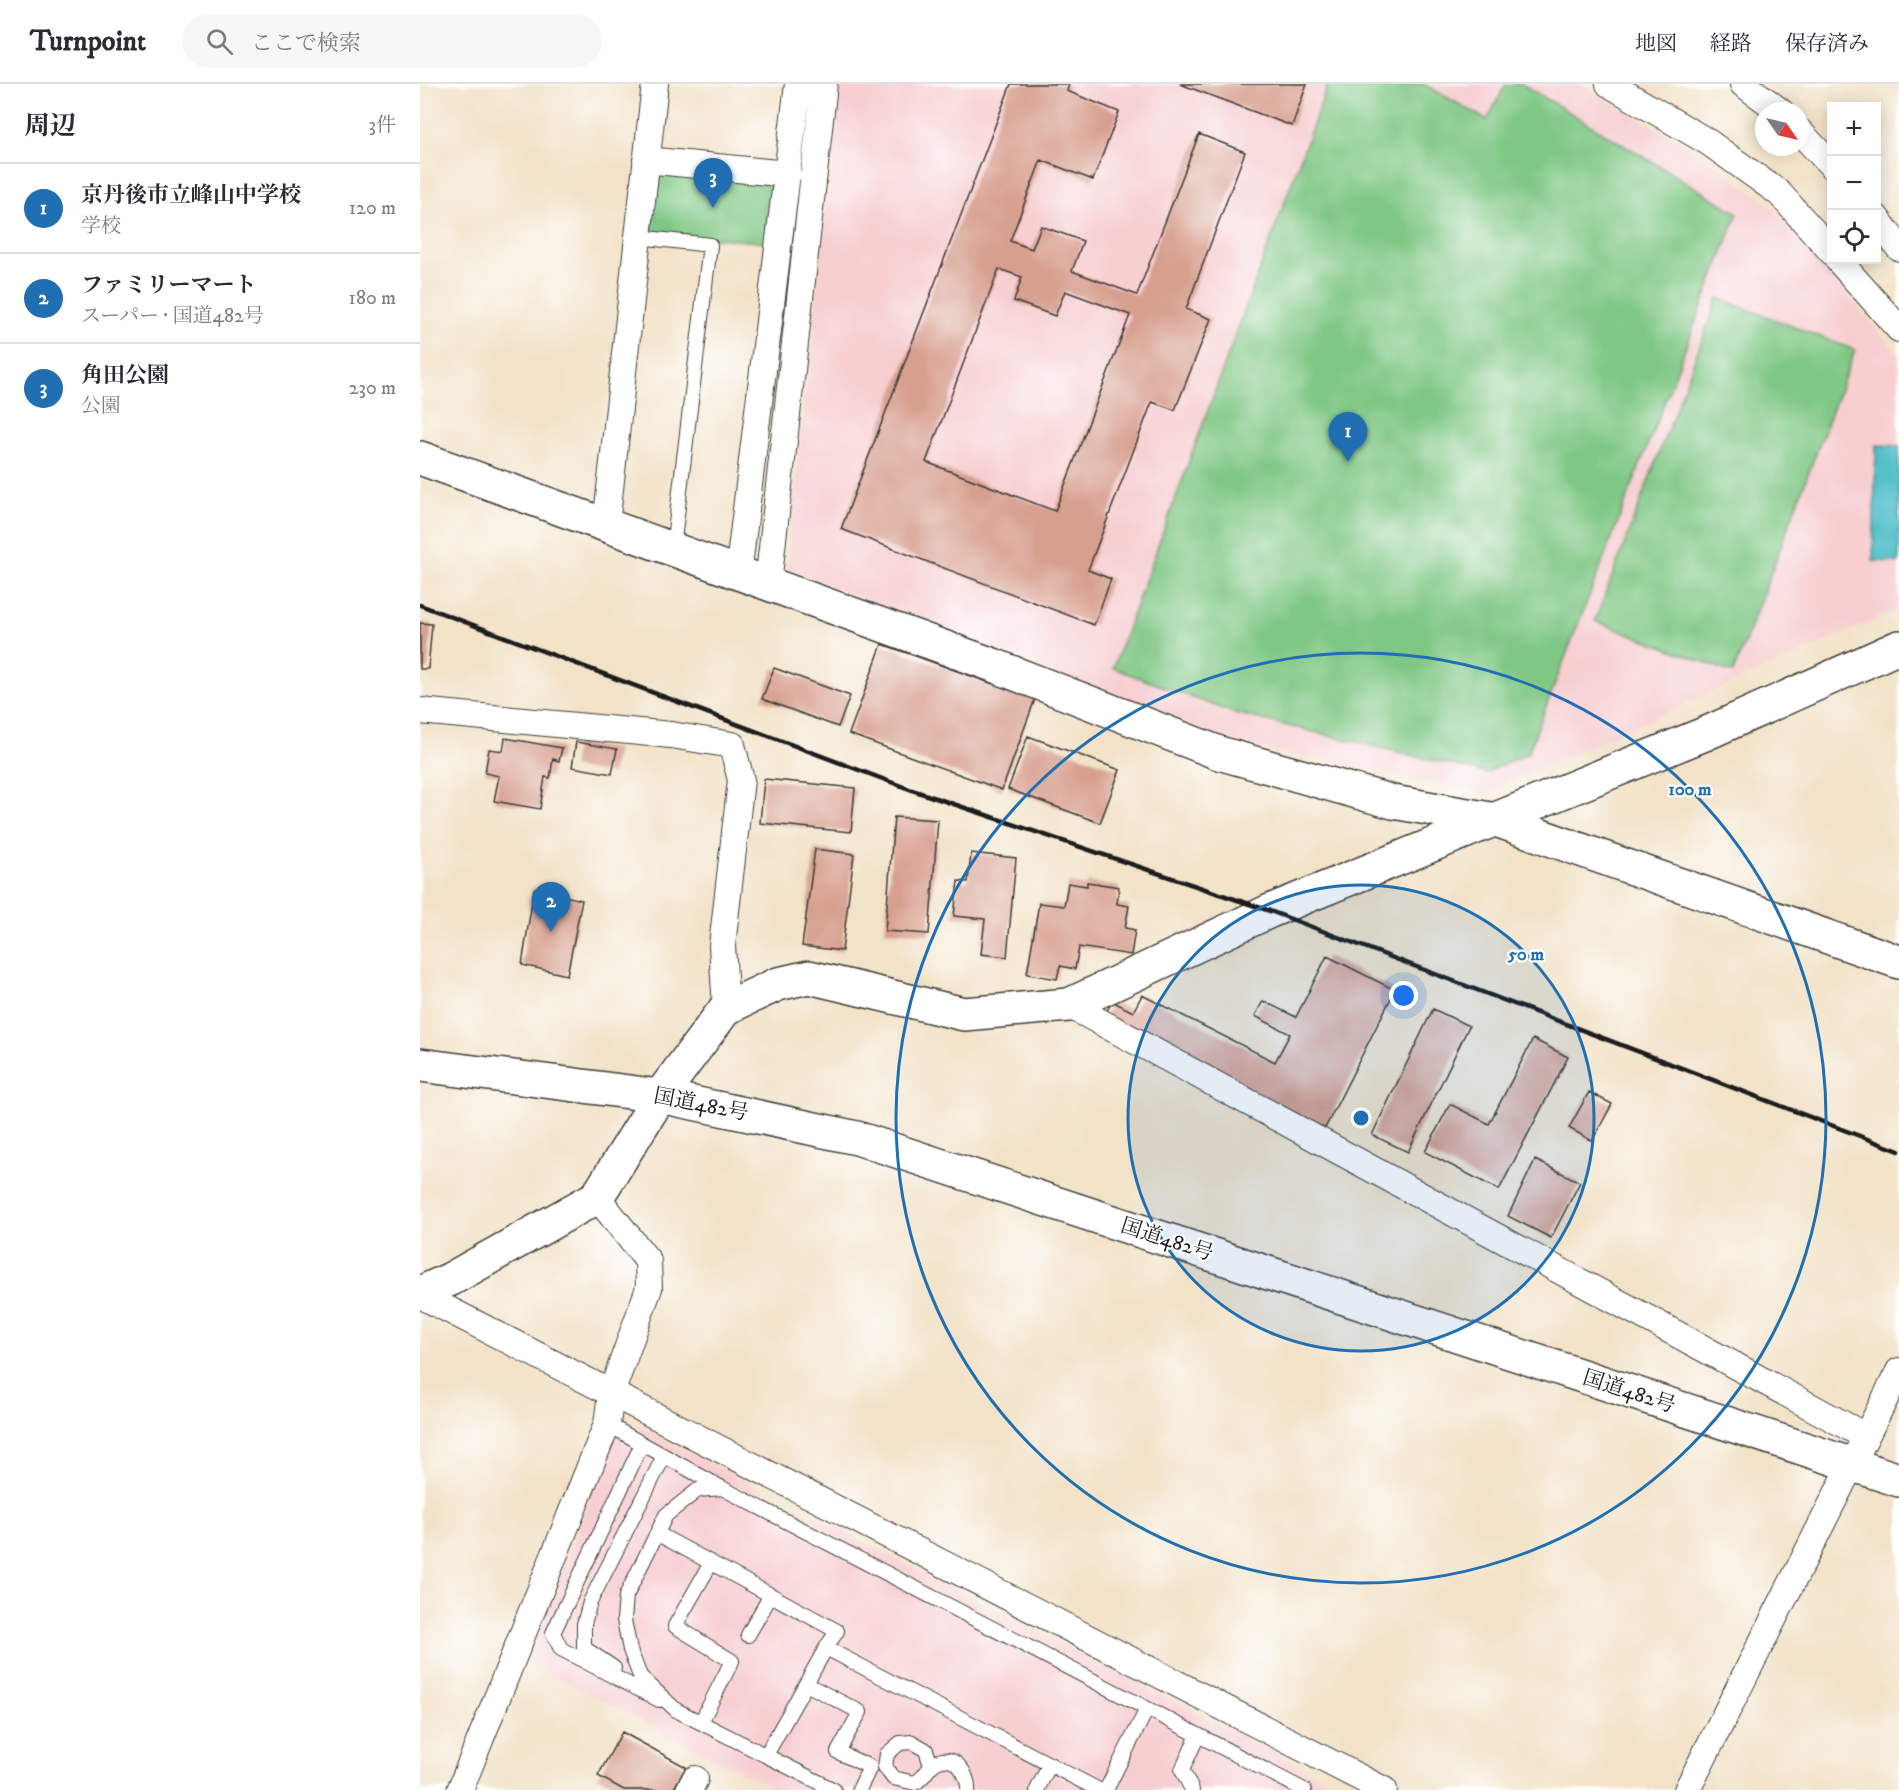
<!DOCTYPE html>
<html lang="ja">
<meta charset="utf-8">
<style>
:root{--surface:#fff;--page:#f7f7f7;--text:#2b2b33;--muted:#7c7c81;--line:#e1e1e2;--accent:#1f6fb2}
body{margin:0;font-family:"IM FELL DW Pica","Noto Serif JP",serif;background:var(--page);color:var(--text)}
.controls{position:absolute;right:18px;top:18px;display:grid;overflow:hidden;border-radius:0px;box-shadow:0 3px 15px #0003}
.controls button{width:54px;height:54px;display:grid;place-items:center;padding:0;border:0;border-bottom:2px solid var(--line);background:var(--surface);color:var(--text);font:30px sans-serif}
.compass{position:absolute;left:1335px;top:18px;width:54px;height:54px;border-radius:50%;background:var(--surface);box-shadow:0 3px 15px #0003;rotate:124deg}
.you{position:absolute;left:984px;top:912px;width:21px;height:21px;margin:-15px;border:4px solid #fff;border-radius:50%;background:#1a73e8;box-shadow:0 0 0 9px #1a73e833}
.badge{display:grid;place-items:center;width:39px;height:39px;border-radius:50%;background:var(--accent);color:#fff;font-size:20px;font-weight:700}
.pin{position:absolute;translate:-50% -50px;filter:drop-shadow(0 2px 3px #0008)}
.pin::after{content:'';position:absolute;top:32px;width:21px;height:18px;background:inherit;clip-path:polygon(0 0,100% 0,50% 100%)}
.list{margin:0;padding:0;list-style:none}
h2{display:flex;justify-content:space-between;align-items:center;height:78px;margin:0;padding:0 24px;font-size:26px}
h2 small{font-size:20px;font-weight:400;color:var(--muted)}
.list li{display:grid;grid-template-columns:39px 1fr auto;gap:18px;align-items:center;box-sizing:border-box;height:90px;padding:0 24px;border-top:2px solid var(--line)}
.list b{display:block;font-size:22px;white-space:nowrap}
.list p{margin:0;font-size:20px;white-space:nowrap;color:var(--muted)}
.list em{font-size:20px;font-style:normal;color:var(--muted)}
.icon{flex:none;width:33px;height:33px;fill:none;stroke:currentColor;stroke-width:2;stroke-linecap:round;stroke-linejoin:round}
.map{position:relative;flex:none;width:1479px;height:1706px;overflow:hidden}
header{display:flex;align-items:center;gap:36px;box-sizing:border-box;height:84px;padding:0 30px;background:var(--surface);border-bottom:2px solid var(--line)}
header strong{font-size:28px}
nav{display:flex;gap:33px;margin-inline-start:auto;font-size:21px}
.search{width:420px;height:54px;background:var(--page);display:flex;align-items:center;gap:15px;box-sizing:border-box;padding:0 21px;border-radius:33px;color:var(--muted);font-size:22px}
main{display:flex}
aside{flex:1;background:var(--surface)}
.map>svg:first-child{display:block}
.built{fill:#f7cfd1}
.green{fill:#7fc784;stroke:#4e7250;stroke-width:1.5}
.water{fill:#53c0ca;stroke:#386e73;stroke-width:1.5}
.building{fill:#d79f8e;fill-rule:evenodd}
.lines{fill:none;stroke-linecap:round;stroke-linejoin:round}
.lane-casing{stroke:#3c3a36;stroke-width:16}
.street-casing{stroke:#3c3a36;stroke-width:28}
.secondary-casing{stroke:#3c3a36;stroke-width:36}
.highway-casing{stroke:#3c3a36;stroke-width:36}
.lane{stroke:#fff;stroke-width:14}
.street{stroke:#fff;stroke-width:26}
.secondary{stroke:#fff;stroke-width:33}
.highway{stroke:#fff;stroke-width:33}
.rail{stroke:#1c1c1c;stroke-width:4.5}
.ring{fill:none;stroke:#1f6fb2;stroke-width:3}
.labels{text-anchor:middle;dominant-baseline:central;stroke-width:4.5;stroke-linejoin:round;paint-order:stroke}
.street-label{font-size:21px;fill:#1c1c1c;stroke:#fff}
.centre{fill:#1f6fb2;stroke:#fff;stroke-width:3}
.ring-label{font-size:18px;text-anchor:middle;font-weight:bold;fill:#1f6fb2;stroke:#fff;stroke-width:4.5;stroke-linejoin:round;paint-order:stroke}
</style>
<header>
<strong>Turnpoint</strong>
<div class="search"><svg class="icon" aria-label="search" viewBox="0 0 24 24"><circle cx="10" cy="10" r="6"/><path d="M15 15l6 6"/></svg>ここで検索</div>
<nav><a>地図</a><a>経路</a><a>保存済み</a></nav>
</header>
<main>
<aside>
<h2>周辺<small>3件</small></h2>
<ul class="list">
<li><span class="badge">1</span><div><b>京丹後市立峰山中学校</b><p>学校</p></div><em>120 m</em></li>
<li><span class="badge">2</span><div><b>ファミリーマート</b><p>スーパー · 国道482号</p></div><em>180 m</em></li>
<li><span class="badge">3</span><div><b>角田公園</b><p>公園</p></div><em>230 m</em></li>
</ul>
</aside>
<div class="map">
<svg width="1479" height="1706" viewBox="0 0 1479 1706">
<rect width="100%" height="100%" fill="#fff"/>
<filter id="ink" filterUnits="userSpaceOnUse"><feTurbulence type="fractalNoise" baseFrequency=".0167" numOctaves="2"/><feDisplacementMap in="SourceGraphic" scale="12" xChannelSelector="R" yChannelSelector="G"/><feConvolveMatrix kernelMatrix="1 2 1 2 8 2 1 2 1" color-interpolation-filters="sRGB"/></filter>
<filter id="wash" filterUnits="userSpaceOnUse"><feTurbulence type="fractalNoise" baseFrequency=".008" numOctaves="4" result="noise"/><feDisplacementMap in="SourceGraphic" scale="24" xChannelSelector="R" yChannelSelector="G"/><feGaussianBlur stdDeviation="1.35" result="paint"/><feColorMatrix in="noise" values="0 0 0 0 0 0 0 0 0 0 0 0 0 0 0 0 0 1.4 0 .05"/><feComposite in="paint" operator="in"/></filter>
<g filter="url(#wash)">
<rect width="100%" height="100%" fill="#f2e2c7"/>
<path class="built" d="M419 0H1161L1285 73 1351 122 1479 271V525L1065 709 804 656 366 485Z
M201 1333 927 1706H356L108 1578Z"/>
<path class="green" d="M908 0H1004L1067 36 1086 0H1102L1318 129 1108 669 1066 689 814 629 693 584Z
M235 89 356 100 349 159 231 148Z
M1298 214 1435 266 1313 589 1175 537Z"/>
<path class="water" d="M1456 361 1479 362V478L1453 477Z"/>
<g id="blocks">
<path class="building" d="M591 0H649L647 7 699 28 673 96 621 76 590 157 612 165 621 142 663 157 652 187 717 211 779 50 825 68 766 225 791 235 755 326 732 318 668 486 691 495 674 541 421 445ZM579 185 602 193 594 217 635 232 645 207 710 231 635 427 506 378Z
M760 0H887L872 42Z
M0 539 12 540 8 585H0Z
M462 560 615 615 582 706 429 650Z
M354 584 430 612 418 643 342 615Z
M608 652 700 686 680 739 588 705Z
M85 654 142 664 139 677 133 675 130 694 125 693 120 725 74 717 79 692 65 689 69 665 83 667Z
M156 658 197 665 192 690 152 683Z
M344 695 435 704 431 748 340 739Z
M474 733 518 736 509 850 465 847Z
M395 765 434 770 422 867 382 862Z
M551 769 596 774 587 873 561 870 565 835 534 832 538 797 548 798Z
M667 798 699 803 697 820 709 822 705 844 715 846 711 871 659 863 655 885 640 882 637 895 607 890 619 819 644 822 648 799 667 802Z
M114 805 162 816 147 891 102 881Z
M907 872 975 906 900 1054 679 943 692 917 713 928 722 911 855 978 870 950 835 932 843 917 876 933Z
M1013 925 1049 942 988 1068 952 1051Z
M1113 955 1148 973 1079 1106 1005 1068 1030 1020 1069 1040Z
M1169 1008 1192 1020 1172 1057 1149 1044Z
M1115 1076 1160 1098 1131 1154 1088 1132Z
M202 1648 266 1683 253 1706H204L178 1692Z"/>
</g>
</g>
<g filter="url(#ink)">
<use href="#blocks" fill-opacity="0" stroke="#3c3a36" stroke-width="1.5"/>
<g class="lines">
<g class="lane-casing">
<path id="lane" d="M218 153 290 161 253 464
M187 1340 302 1404
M222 1360 133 1549 141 1565 239 1616
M238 1450 417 1547 406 1564 679 1706
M328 1551 351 1511
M194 1584 164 1564V1540L170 1518 244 1372
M386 1600 440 1628 418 1668 450 1683 439 1706
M281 1638 312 1577 255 1542 291 1479
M346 1671 406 1564
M511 1682 506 1666 492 1658 480 1659 467 1670 465 1683 473 1694 495 1699C505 1694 507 1684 515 1679 534 1667 549 1690 548 1706
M414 1706 256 1626 220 1592 210 1566 204 1536 206 1512 246 1431 278 1406 302 1404 884 1706
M617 1706 630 1680
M686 1706 727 1625
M772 1706 762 1686 778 1651"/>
</g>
<g class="street-casing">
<path id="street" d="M1189 0 1288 58 1359 109 1412 168
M1323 0 1360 27
M1380 48 1412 82
M226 76 368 90
M1456 133 1479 164
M1418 176 1479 245
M186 441 235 0
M318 491 378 0
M348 500 404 0
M0 627 251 651 312 661 321 696 302 862 306 924
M649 921 1445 1352
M0 1211 964 1706
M40 1706 187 1340 191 1310 229 1204 228 1177 177 1113
M269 1706 275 1695
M1267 1706 1479 1287"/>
</g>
<g class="secondary-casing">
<path id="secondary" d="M0 374 573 581 799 669 973 718 1076 736 1479 878
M0 1209 31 1195 177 1113 240 1012 306 924 358 900 389 893 544 930 649 921 850 827 1287 649 1479 563"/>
</g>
<g class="highway-casing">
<path id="highway" d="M0 981 240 1012 437 1054 1479 1396"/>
</g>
<use href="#lane" class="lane"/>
<use href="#street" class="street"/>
<use href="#secondary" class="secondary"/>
<use href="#highway" class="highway"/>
<path class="rail" d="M0 521 492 706 850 827 1479 1067"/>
</g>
</g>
<circle cx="941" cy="1034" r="233" fill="#1f6fb2" fill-opacity=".12"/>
<g class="ring">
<circle cx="941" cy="1034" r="233"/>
<circle cx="941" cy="1034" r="465"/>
</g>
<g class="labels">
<g class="street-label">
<text transform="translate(281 1021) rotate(11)">国道482号</text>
<text transform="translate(747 1156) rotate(18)">国道482号</text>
<text transform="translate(1209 1308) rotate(18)">国道482号</text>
</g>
</g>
<circle cx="941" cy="1034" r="9" class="centre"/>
<g class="ring-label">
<text x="1270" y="711">100 m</text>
<text x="1106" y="876">50 m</text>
</g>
</svg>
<div class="controls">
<button>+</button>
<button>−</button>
<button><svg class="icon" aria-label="locate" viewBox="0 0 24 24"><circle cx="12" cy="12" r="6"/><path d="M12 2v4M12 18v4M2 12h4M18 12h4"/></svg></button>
</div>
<svg class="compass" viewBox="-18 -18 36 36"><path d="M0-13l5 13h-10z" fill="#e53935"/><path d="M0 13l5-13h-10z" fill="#7c7c81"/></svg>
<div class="you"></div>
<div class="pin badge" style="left:928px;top:378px">1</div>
<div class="pin badge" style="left:131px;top:848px">2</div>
<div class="pin badge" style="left:293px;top:124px">3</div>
</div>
</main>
